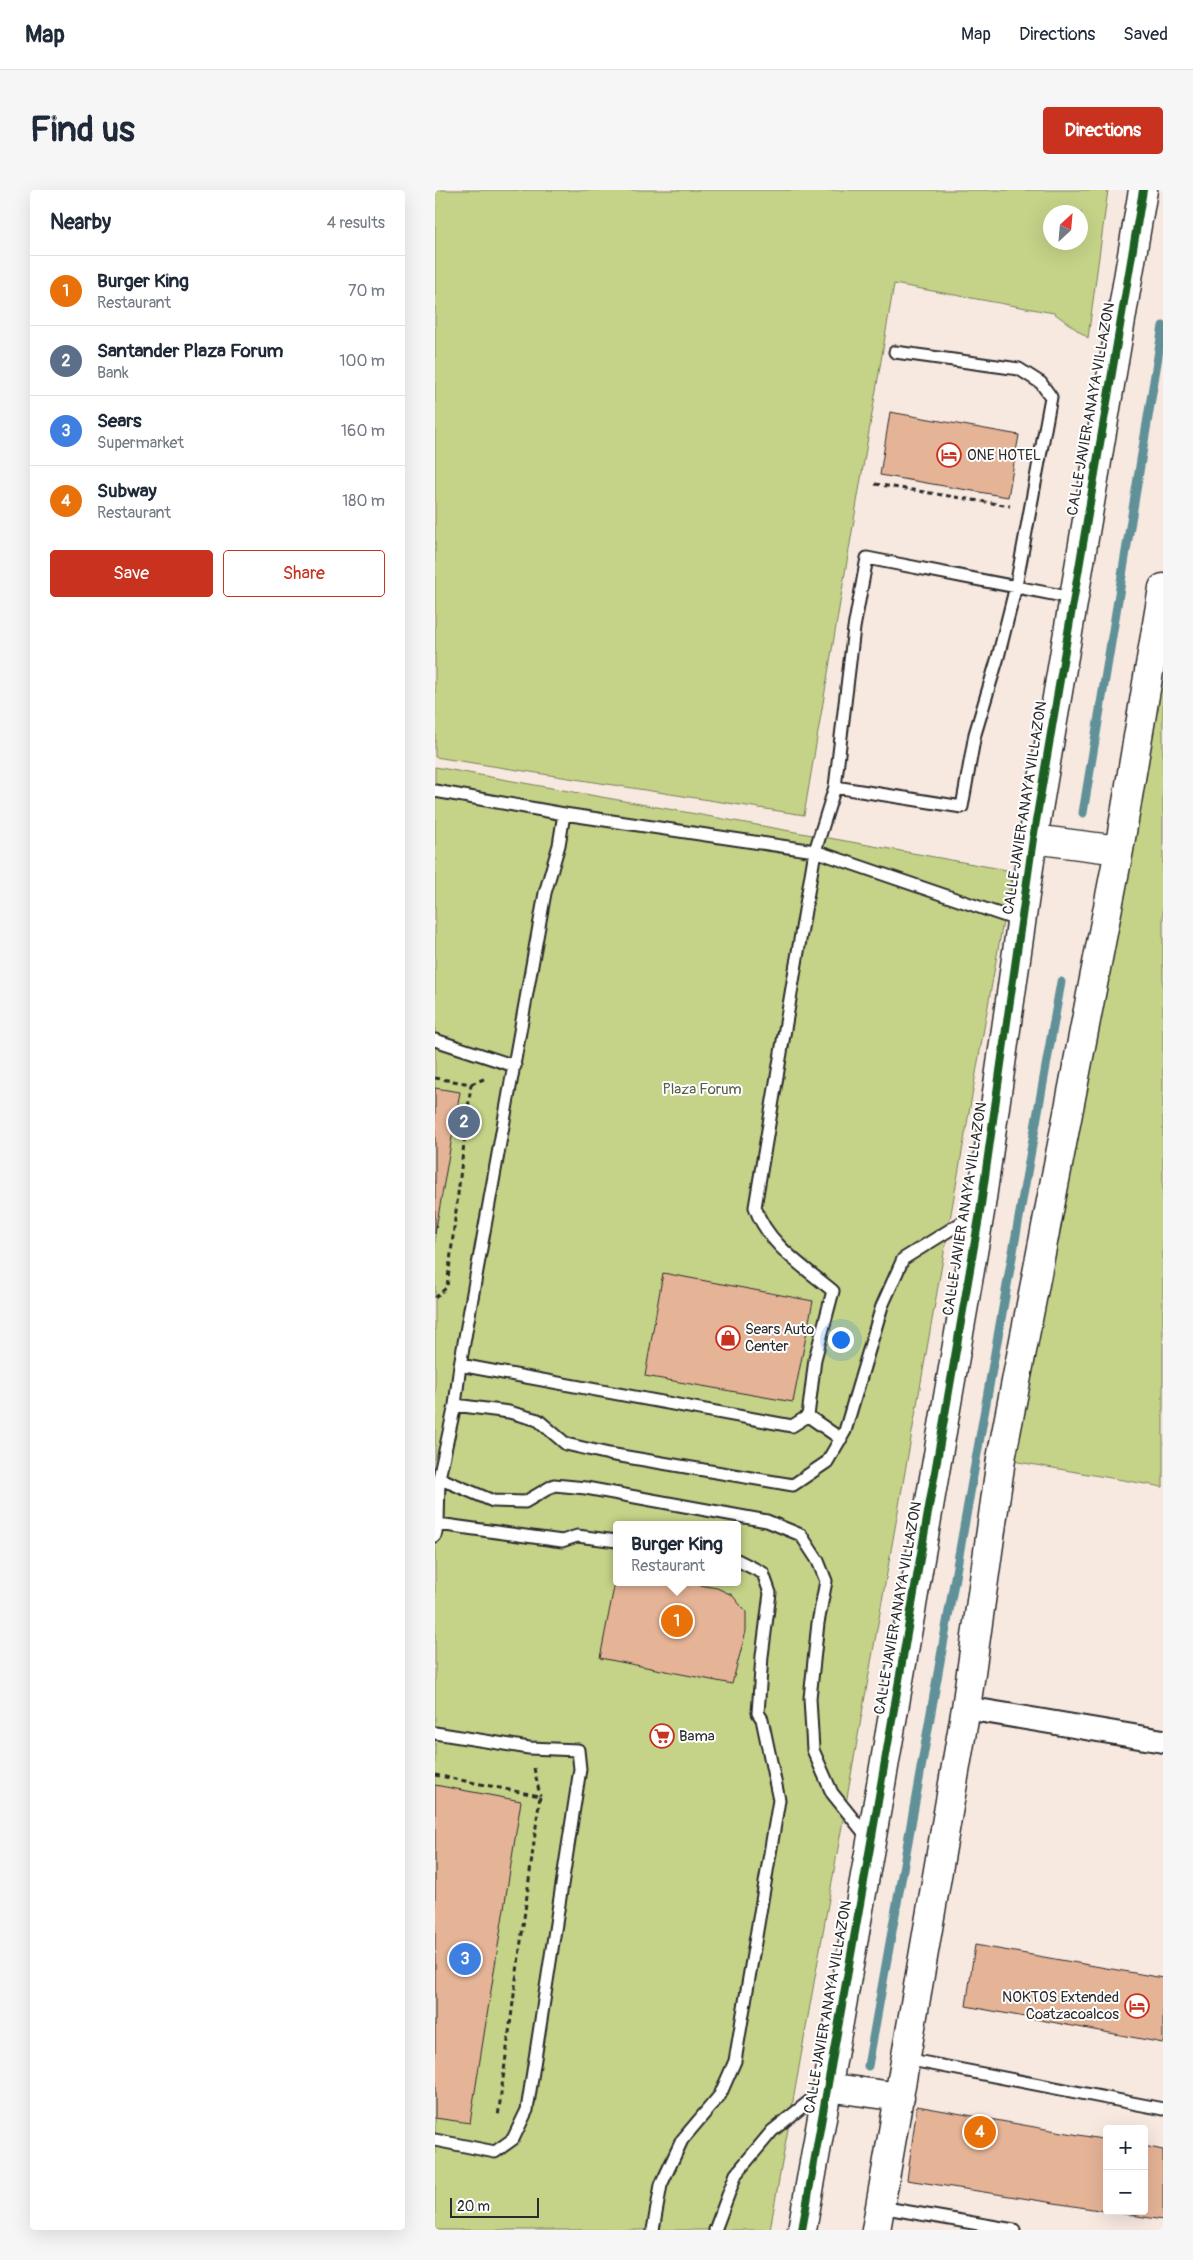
<!DOCTYPE html>
<meta charset="utf-8">
<style>
:root{--surface:#fff;--page:#f6f6f7;--text:#1f2937;--muted:#747a83;--line:#e0e1e3;--accent:#c8321e}
body{margin:0;font-family:Pangolin,sans-serif;background:var(--page);color:var(--text)}
.controls{position:absolute;right:15px;bottom:15px;display:grid;overflow:hidden;border-radius:5px;box-shadow:0 5px 20px #0002}
.controls button{width:45px;height:45px;display:grid;place-items:center;padding:0;border:0;border-bottom:1px solid var(--line);background:var(--surface);color:var(--text);font:25px sans-serif}
.compass{position:absolute;left:608px;top:15px;width:45px;height:45px;border-radius:50%;background:var(--surface);box-shadow:0 5px 20px #0002;rotate:26deg}
.scale{position:absolute;left:15px;bottom:12px;width:89px;box-sizing:border-box;padding-left:5px;border:2px solid #2b2b2b;border-top:0;font-size:14px;line-height:18px;white-space:nowrap;color:#2b2b2b;-webkit-text-stroke:4px #fff;paint-order:stroke}
.you{position:absolute;left:405px;top:1149px;width:18px;height:18px;margin:-12px;border:4px solid #fff;border-radius:50%;background:#1a73e8;box-shadow:0 0 0 8px #1a73e833}
.badge{display:grid;place-items:center;width:32px;height:32px;border-radius:50%;background:var(--accent);color:#fff;font-size:16px;font-weight:700}
.pin{position:absolute;translate:-50% -50%;border:2px solid #fff;box-shadow:0 1px 5px #0006}
.popup{position:absolute;left:178px;top:1331px;width:128px;height:65px;box-sizing:border-box;display:grid;place-content:center;border-radius:5px;background:var(--surface);filter:drop-shadow(0 1px 4px #0005);font-size:16px;white-space:nowrap;color:var(--muted)}
.popup b{font-size:19px;color:var(--text)}
.popup::after{content:'';position:absolute;left:50%;top:100%;margin-left:-10px;border:10px solid transparent;border-top-color:var(--surface)}
.list{margin:0;padding:0;list-style:none}
h2{display:flex;justify-content:space-between;align-items:center;height:65px;margin:0;padding:0 20px;font-size:21px}
h2 small{font-size:16px;font-weight:400;color:var(--muted)}
.list li{display:grid;grid-template-columns:32px 1fr auto;gap:15px;align-items:center;box-sizing:border-box;height:70px;padding:0 20px;border-top:1px solid var(--line)}
.list b{display:block;font-size:19px;white-space:nowrap}
.list p{margin:0;font-size:16px;white-space:nowrap;color:var(--muted)}
.list em{font-size:16px;font-style:normal;color:var(--muted)}
.actions{display:flex;gap:10px;padding:15px 20px}
.actions a{flex:1;padding:11px 0;border:1px solid var(--accent);border-radius:5px;text-align:center;font-size:18px;color:var(--accent)}
.actions .main{background:var(--accent);color:#fff}
.map{position:relative;flex:none;width:728px;height:2040px;overflow:hidden;border-radius:5px}
header{display:flex;align-items:center;gap:30px;box-sizing:border-box;height:70px;padding:0 25px;background:var(--surface);border-bottom:1px solid var(--line)}
header strong{font-size:24px}
nav{display:flex;gap:28px;margin-inline-start:auto;font-size:18px}
.intro{display:flex;align-items:center;justify-content:space-between;box-sizing:border-box;height:120px;padding:0 30px}
h1{margin:0;font-size:35px}
.button{padding:12px 22px;border-radius:5px;background:var(--accent);color:#fff;font-size:18px;font-weight:700}
main{display:flex;gap:30px;padding:0 30px}
aside{flex:1;background:var(--surface);border-radius:5px;box-shadow:0 5px 20px #0002}
.map>svg:first-child{display:block}
.green{fill:#c4d388;stroke:#787f5a;fill-rule:evenodd}
.lines{fill:none;stroke-linecap:round;stroke-linejoin:round}
.stream{stroke:#619198;stroke-width:9}
.building{fill:#e5b396;stroke:#2b2b2b}
.service-casing{stroke:#2b2b2b;stroke-width:15}
.minor-casing{stroke:#2b2b2b;stroke-width:26}
.tertiary-casing{stroke:#2b2b2b;stroke-width:31}
.path{stroke:#2b2b2b;stroke-width:3;stroke-dasharray:5 4;stroke-linecap:butt}
.service{stroke:#fff;stroke-width:11}
.minor{stroke:#fff;stroke-width:22}
.tertiary{stroke:#fff;stroke-width:28}
.cycleway-casing{stroke:#fff;stroke-width:11}
.cycleway{stroke:#1b5e20;stroke-width:8}
.labels{text-anchor:middle;dominant-baseline:central;stroke-width:4;stroke-linejoin:round;paint-order:stroke}
.street-label{font-size:15px;fill:#2b2b2b;stroke:#fff}
.poi-label{font-size:15px;fill:#2b2b2b;stroke:#fff;text-anchor:start}
.park-label{font-size:15px;fill:#595d47;stroke:#fff}
</style>
<header>
<strong>Map</strong>
<nav><a>Map</a><a>Directions</a><a>Saved</a></nav>
</header>
<div class="intro"><h1>Find us</h1><a class="button">Directions</a></div>
<main>
<aside>
<h2>Nearby<small>4 results</small></h2>
<ul class="list">
<li><span class="badge" style="background:#e8710a">1</span><div><b>Burger King</b><p>Restaurant</p></div><em>70 m</em></li>
<li><span class="badge" style="background:#5c6f8a">2</span><div><b>Santander Plaza Forum</b><p>Bank</p></div><em>100 m</em></li>
<li><span class="badge" style="background:#3f7fe0">3</span><div><b>Sears</b><p>Supermarket</p></div><em>160 m</em></li>
<li><span class="badge" style="background:#e8710a">4</span><div><b>Subway</b><p>Restaurant</p></div><em>180 m</em></li>
</ul>
<div class="actions"><a class="main">Save</a><a>Share</a></div>
</aside>
<div class="map">
<svg width="728" height="2040" viewBox="0 0 728 2040">
<rect width="100%" height="100%" fill="#f7e8e0"/>
<filter id="ink" filterUnits="userSpaceOnUse"><feTurbulence type="fractalNoise" baseFrequency=".02" numOctaves="2"/><feDisplacementMap in="SourceGraphic" scale="10" xChannelSelector="R" yChannelSelector="G"/><feConvolveMatrix kernelMatrix="1 2 1 2 8 2 1 2 1" color-interpolation-filters="sRGB"/></filter>
<g filter="url(#ink)">
<path class="green" d="M0 0H673L653 148 619 123 459 94 369 625 0 567ZM616 22H646V52H616Z
M728 431V1297L566 1269Z
M0 577 577 681 335 2040H0ZM182 1335H302V1392H182Z"/>
<g class="lines">
<path class="stream" d="M648 623 728 136
M433 1876 626 792"/>
</g>
<path class="building" d="M455 222 584 245 573 307 445 285Z
M0 898 25 902 0 1044Z
M228 1083 378 1111 358 1212 210 1186Z
M182 1382V1392H247L282 1398 297 1405 311 1422V1441L297 1494 165 1468Z
M0 1595 86 1611 35 1933 0 1928Z
M540 1755 728 1788V1853L531 1816Z
M482 1916 672 1950V2021H709V1956L728 1960V2030L472 1990Z"/>
<g class="lines">
<g class="service-casing">
<path id="service" d="M400 597 527 617 540 544 563 467 581 396 616 207 606 193 584 179 460 162
M0 601 129 624
M0 850 80 876
M25 1175 357 1236 373 1226 380 1169 398 1101C369 1077 332 1054 320 1017L380 661 400 597 419 438 432 368 638 408
M20 1215 74 1222 103 1230 131 1254 174 1264 358 1295 392 1272 410 1241 447 1116 468 1069 542 1023
M373 1226 406 1249
M4 1288 58 1311 90 1312 119 1295 151 1298 332 1331 366 1345 383 1371 391 1391 383 1433 375 1508 378 1560 397 1603 434 1649
M3 1334 127 1351 142 1346 182 1351
M0 1346 3 1334 4 1288 20 1215 25 1175 110 703 124 655 129 624 380 661 585 731
M0 1543 94 1558 143 1560 145 1579 92 1920 78 1949 60 1962 0 1950
M471 1869 728 1919
M445 2017 579 2040
M218 2040 226 1995 247 1950 285 1905 300 1871 344 1610 327 1529 323 1523 327 1466 335 1403 328 1383 302 1370
M280 2040 301 1984 337 1941 387 1901"/>
</g>
<g class="minor-casing">
<path id="minor" d="M531 1518 728 1551"/>
</g>
<g class="tertiary-casing">
<path id="tertiary" d="M598 649 684 660
M392 1897 465 1907
M367 2040 436 1652 545 1022 598 649 708 0
M441 2040 531 1518 566 1269 684 660 728 398"/>
</g>
<path class="path" d="M440 294 575 316
M0 888 36 894 12 1097 0 1108
M36 894 49 889
M99 1578 105 1606
M0 1585 105 1606 63 1927"/>
<use href="#service" class="service"/>
<use href="#minor" class="minor"/>
<use href="#tertiary" class="tertiary"/>
<g class="cycleway-casing">
<path id="cycleway" d="M367 2040 436 1652 545 1022 598 649 708 0"/>
</g>
<use href="#cycleway" class="cycleway"/>
</g>
</g>
<defs>
<g id="hotel-ring" transform="scale(1.25)"><circle r="9.5" fill="#fff" stroke="#c8321e" stroke-width="1.5"/><path d="M-6-4.5h1.5V1H6V5H4.5V3h-9V5H-6ZM-4 0a1.8 1.8 0 1 1 3.6 0ZM.5 0V-2.5h3Q6-2.5 6 0Z" fill="#c8321e"/></g>
<g id="shop-ring" transform="scale(1.25)"><circle r="9.5" fill="#fff" stroke="#c8321e" stroke-width="1.5"/><path d="M-5-2.5h2.3a2.7 3.5 0 0 1 5.4 0H5L5.5 6h-11ZM-1.5-2.5h3a1.5 2.3 0 0 0-3 0Z" fill="#c8321e"/></g>
<g id="supermarket-ring" transform="scale(1.25)"><circle r="9.5" fill="#fff" stroke="#c8321e" stroke-width="1.5"/><path d="M-6-5.5h2.5l.6 2H6L4.5 2H-2.5L-4.4-4H-6ZM-1.5 3.2a1.3 1.3 0 1 0 .1 0ZM3 3.2a1.3 1.3 0 1 0 .1 0Z" fill="#c8321e"/></g>
</defs>
<g fill-rule="evenodd">
<use href="#hotel-ring" x="514" y="265"/>
<use href="#shop-ring" x="293" y="1148"/>
<use href="#supermarket-ring" x="227" y="1546"/>
<use href="#hotel-ring" x="702" y="1816"/>
</g>
<g class="labels">
<g class="street-label">
<text transform="translate(656 219) rotate(-80)">CALLE JAVIER ANAYA VILLAZON</text>
<text transform="translate(590 618) rotate(-81)">CALLE JAVIER ANAYA VILLAZON</text>
<text transform="translate(530 1019) rotate(-81)">CALLE JAVIER ANAYA VILLAZON</text>
<text transform="translate(463 1418) rotate(-80)">CALLE JAVIER ANAYA VILLAZON</text>
<text transform="translate(393 1817) rotate(-80)">CALLE JAVIER ANAYA VILLAZON</text>
</g>
<g class="poi-label">
<text x="532" y="265">ONE HOTEL</text>
<text x="310" y="1139">Sears Auto<tspan x="310" dy="17">Center</tspan></text>
<text x="244" y="1546">Bama</text>
<text x="684" y="1807" text-anchor="end">NOKTOS Extended<tspan x="684" dy="17">Coatzacoalcos</tspan></text>
</g>
<g class="park-label">
<text x="267" y="899">Plaza Forum</text>
</g>
</g>
</svg>
<div class="controls">
<button>+</button>
<button>−</button>
</div>
<svg class="compass" viewBox="-18 -18 36 36"><path d="M0-13l5 13h-10z" fill="#e53935"/><path d="M0 13l5-13h-10z" fill="#747a83"/></svg>
<div class="scale">20 m</div>
<div class="you"></div>
<div class="pin badge" style="left:242px;top:1431px;background:#e8710a">1</div>
<div class="popup"><b>Burger King</b>Restaurant</div>
<div class="pin badge" style="left:29px;top:932px;background:#5c6f8a">2</div>
<div class="pin badge" style="left:30px;top:1769px;background:#3f7fe0">3</div>
<div class="pin badge" style="left:545px;top:1942px;background:#e8710a">4</div>
</div>
</main>
